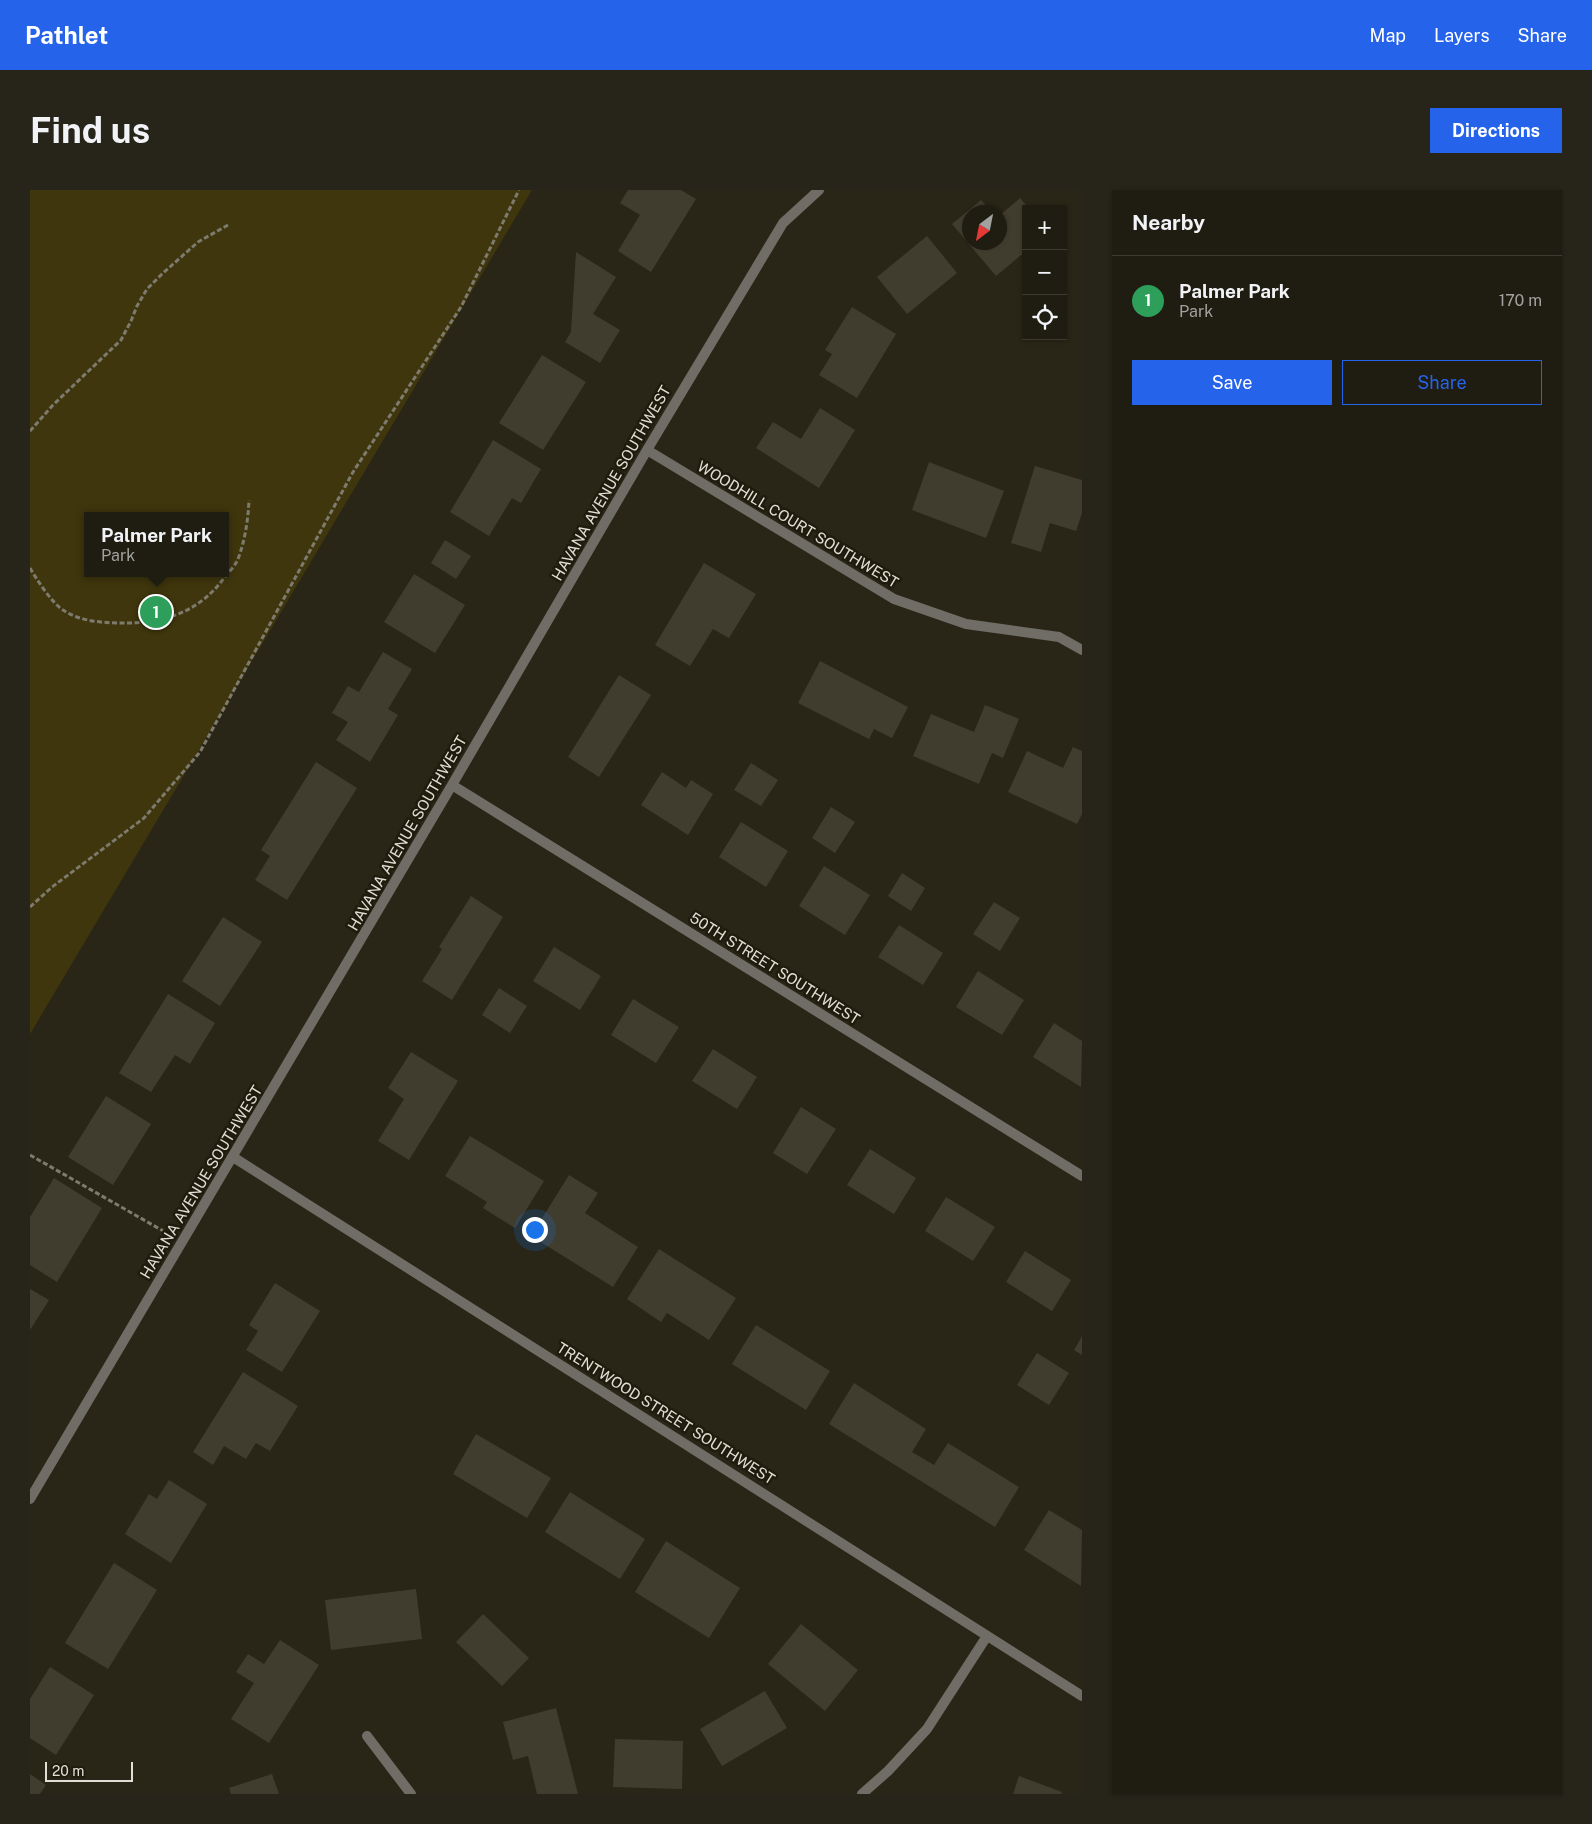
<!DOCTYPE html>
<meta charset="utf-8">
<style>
:root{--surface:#1f1c11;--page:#27251a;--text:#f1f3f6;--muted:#a1a19f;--line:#3c3a31;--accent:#2563eb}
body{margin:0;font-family:"Public Sans",sans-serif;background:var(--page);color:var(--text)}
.controls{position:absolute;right:15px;top:15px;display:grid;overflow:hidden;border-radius:0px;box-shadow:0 1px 4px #0004}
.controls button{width:45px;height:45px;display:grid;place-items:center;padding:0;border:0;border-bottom:1px solid var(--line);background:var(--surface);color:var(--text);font:25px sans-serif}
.compass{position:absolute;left:932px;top:15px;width:45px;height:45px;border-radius:50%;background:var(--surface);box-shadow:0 1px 4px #0004;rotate:212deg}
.scale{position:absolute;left:15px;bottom:12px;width:88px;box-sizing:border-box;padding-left:5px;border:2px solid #e1dfd5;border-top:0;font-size:14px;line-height:18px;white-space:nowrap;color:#e1dfd5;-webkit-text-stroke:4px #1f1c0e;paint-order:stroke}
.you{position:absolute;left:504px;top:1039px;width:18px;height:18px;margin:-12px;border:4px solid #fff;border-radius:50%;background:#1a73e8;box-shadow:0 0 0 8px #1a73e833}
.badge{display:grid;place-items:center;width:32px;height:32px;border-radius:50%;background:var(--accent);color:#fff;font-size:16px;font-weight:700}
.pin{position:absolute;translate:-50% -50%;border:2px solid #fff;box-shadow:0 1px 5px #0006}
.popup{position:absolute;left:54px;top:322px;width:145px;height:65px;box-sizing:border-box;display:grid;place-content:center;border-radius:0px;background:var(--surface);filter:drop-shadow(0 1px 4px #0005);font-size:16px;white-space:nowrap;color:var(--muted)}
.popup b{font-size:19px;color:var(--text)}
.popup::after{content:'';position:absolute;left:50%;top:100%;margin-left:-10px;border:10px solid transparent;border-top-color:var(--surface)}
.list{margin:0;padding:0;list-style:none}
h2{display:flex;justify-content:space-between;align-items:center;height:65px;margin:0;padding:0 20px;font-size:21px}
h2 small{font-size:16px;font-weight:400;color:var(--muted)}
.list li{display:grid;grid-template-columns:32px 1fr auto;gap:15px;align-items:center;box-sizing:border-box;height:90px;padding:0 20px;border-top:1px solid var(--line)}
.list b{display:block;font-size:19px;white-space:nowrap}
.list p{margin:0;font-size:16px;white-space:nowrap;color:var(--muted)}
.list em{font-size:16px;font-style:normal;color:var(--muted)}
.actions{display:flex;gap:10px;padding:15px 20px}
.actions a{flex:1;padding:11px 0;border:1px solid var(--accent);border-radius:0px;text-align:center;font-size:18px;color:var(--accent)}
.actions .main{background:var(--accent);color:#fff}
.icon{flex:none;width:28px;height:28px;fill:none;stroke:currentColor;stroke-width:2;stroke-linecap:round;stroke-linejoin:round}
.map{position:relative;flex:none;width:1052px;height:1604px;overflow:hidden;border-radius:0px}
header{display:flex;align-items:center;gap:30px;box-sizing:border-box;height:70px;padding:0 25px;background:var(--accent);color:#fff}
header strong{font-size:24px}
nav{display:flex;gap:28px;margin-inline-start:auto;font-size:18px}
.intro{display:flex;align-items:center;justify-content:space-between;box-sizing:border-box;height:120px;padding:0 30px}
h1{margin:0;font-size:35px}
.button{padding:12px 22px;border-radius:0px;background:var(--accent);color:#fff;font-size:18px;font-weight:700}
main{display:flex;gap:30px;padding:0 30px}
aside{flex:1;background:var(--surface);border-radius:0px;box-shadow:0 1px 4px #0004}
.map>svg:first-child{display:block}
.green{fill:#3f360d;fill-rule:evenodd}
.building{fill:#413d2e}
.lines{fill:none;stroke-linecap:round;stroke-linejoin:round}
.path{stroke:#7e7b6e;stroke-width:3;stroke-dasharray:5 2.5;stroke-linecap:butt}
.minor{stroke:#6f6d66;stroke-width:10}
.labels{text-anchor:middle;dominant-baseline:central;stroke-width:5;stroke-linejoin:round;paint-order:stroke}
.street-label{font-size:15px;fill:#e1dfd5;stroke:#1f1c0e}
</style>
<header>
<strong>Pathlet</strong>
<nav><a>Map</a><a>Layers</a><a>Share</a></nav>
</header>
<div class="intro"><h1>Find us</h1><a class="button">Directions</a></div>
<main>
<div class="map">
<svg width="1052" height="1604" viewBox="0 0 1052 1604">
<rect width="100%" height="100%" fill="#292617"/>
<path class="green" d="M0 0H502L0 844ZM57 326H195V383H57Z"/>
<path class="building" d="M598 0H651L666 9 621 82 588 61 610 25 590 13Z
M990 8 999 19H996V61L966 86 922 34 951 10 962 22H939V52H969V26Z
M897 46 927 83 877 124 847 87Z
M546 62 586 87 563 124 590 140 570 173 535 152 541 142Z
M822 117 866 144 827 208 789 185 802 164 795 160Z
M512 165 556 192 513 260 469 233Z
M790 218 825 240 789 298 726 258 743 232 771 249Z
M463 250 511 279 491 313 482 308 459 346 420 322Z
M899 272 974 301 956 348 882 320Z
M1005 276 1052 290V323L1046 341 1020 333 1011 362 981 353Z
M415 350 441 366 426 389 401 373Z
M674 373 726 404 699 448 683 439 660 476 625 455Z
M384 384 435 415 405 463 354 432Z
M353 462 382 479 358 519 368 525 340 572 306 550 318 532 302 523 318 496 329 502Z
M790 471 878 517 862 548 844 539 839 549 768 513Z
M589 485 621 505 569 587 538 567Z
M955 515 989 529 973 568 962 563 949 594 883 566 901 524 944 542Z
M1043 557 1052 561V624L1047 634 978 602 997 561 1033 578Z
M286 572 327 598 257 710 225 690 240 666 231 660Z
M721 573 748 590 731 616 704 600Z
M632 582 656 598 661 590 683 604 658 645 611 615Z
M801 617 825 632 805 663 782 648Z
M711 632 758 661 736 697 689 667Z
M794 676 840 705 815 745 769 716Z
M872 683 895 698 881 721 858 706Z
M441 706 473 727 422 810 392 791 412 759 409 757Z
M964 712 990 728 970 761 943 744Z
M193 727 232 752 190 816 152 791Z
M869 735 913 763 893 795 848 767Z
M524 757 571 786 550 820 503 791Z
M948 781 994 810 972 845 926 817Z
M469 798 497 816 480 843 452 825Z
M138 804 185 833 160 874 145 865 121 902 89 883Z
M603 809 649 837 626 873 581 845Z
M1024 833 1052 851 1051 897 1003 867Z
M683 859 727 887 707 919 662 891Z
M381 862 428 891 379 970 348 951 374 909 358 898Z
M76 906 121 934 83 995 38 967Z
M771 917 806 939 777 984 743 963Z
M440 946 514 991 485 1038 453 1018 457 1012 415 986Z
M840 959 886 988 864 1024 817 995Z
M539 985 568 1003 555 1023 608 1057 583 1097 501 1046Z
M24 988 72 1018 27 1092 0 1075V1027Z
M916 1007 965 1037 943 1071 895 1041Z
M629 1059 706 1108 679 1150 637 1123 631 1132 597 1109Z
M995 1061 1041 1090 1022 1121 976 1092Z
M245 1093 290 1121 252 1182 216 1160 228 1141 219 1135Z
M0 1099 19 1110 0 1140Z
M726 1135 800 1181 776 1220 702 1174Z
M1052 1146V1165L1044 1160Z
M1007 1163 1039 1183 1019 1215 987 1195Z
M213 1182 268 1216 240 1261 226 1253 216 1269 194 1256 183 1275 163 1262Z
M824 1193 896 1239 882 1262 904 1275 918 1253 989 1297 965 1337 799 1234Z
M446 1244 521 1288 497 1328 423 1284Z
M139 1290 177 1314 141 1373 95 1344 119 1304 127 1309Z
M540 1302 615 1349 590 1389 515 1342Z
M1019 1320 1052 1340 1051 1396 994 1360Z
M636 1351 710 1398 679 1448 605 1402Z
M84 1373 127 1400 78 1479 35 1453Z
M386 1399 392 1449 301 1460 295 1410Z
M453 1424 499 1468 472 1496 426 1452Z
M771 1434 828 1480 795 1521 738 1474Z
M250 1450 289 1475 239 1553 201 1529 224 1493 206 1482 218 1464 234 1474Z
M20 1477 64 1505 26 1565 0 1548V1509Z
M735 1501 757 1538 692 1576 670 1539Z
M526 1518 548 1604H507L498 1566 483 1570 473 1532Z
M585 1549 653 1551 652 1599 583 1597Z
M0 1584 16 1595 10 1604H0Z
M242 1584 249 1604H201L199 1598Z
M989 1586 1032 1602 1031 1604H983Z"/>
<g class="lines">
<path class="path" d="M0 241 23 215 91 150 101 131 107 116 117 99 132 84 168 52 198 35
M0 378C7 390 22 413 33 420 51 432 74 433 95 433 136 433 170 421 194 388 199 382 205 376 208 369 215 350 218 331 219 310
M0 717 22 697 114 628 170 562 323 282 431 117 489 0
M0 965 135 1042"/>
<path class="minor" d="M617 260 864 409 936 434 1029 447 1052 460
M422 595 1052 986
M203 967 1052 1506
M0 1309 422 595 617 260 753 33 789 0
M337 1546 381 1604
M832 1604 858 1581 897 1539 957 1446"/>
</g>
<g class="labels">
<g class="street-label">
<text transform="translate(581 293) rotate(-60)">HAVANA AVENUE SOUTHWEST</text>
<text transform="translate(768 334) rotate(31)">WOODHILL COURT SOUTHWEST</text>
<text transform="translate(377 643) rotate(-60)">HAVANA AVENUE SOUTHWEST</text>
<text transform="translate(745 778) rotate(32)">50TH STREET SOUTHWEST</text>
<text transform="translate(171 992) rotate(-59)">HAVANA AVENUE SOUTHWEST</text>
<text transform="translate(636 1223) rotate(32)">TRENTWOOD STREET SOUTHWEST</text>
</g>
</g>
</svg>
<div class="controls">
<button>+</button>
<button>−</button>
<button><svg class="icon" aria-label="locate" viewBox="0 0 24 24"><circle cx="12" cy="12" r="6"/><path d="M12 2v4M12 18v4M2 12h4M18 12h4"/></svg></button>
</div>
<svg class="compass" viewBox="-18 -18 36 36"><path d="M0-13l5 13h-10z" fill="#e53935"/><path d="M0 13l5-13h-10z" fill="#a1a19f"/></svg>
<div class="scale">20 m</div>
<div class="you"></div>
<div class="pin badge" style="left:126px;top:422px;background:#2e9e5b">1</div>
<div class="popup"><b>Palmer Park</b>Park</div>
</div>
<aside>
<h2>Nearby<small></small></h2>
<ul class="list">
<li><span class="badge" style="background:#2e9e5b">1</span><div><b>Palmer Park</b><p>Park</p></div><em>170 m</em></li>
</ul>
<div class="actions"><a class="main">Save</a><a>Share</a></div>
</aside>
</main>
